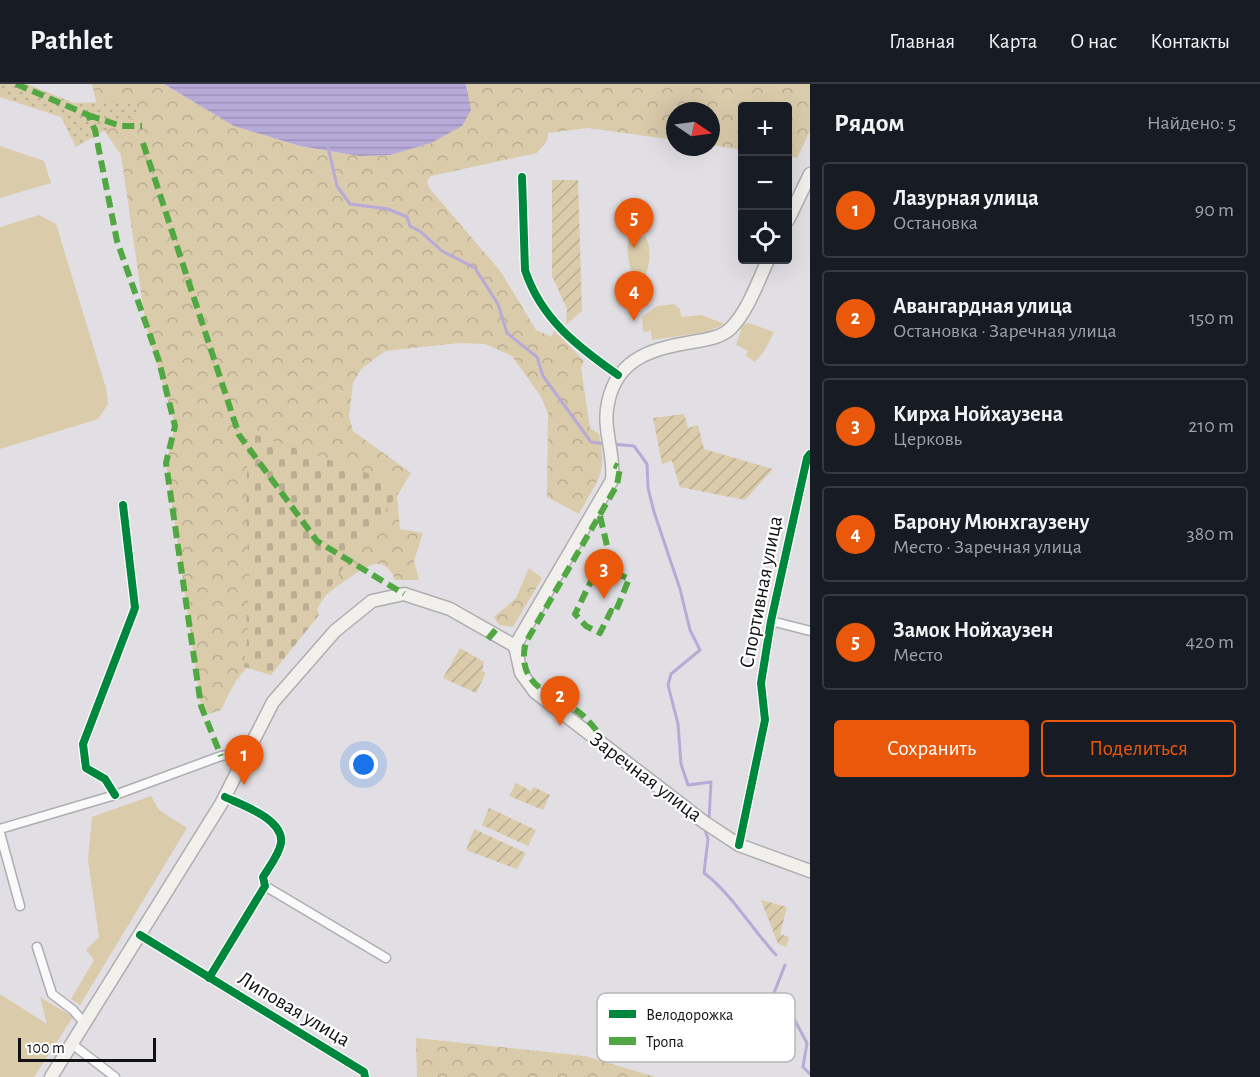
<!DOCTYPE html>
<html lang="ru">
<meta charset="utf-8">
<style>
:root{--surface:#171b24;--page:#242831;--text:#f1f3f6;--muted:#9ea1a6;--line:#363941;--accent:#ea580c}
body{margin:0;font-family:"Alegreya Sans",sans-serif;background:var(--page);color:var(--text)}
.controls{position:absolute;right:18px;top:18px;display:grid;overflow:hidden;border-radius:6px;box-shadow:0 6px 24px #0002}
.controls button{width:54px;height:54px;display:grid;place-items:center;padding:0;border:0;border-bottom:2px solid var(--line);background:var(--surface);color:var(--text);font:30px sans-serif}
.compass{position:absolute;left:666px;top:18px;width:54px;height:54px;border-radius:50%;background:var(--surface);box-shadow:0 6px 24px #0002;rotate:103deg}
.scale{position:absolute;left:18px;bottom:15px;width:138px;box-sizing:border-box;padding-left:6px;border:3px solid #111013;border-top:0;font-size:16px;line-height:21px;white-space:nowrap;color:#111013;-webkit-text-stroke:4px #fff;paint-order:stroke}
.you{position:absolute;left:364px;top:681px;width:21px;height:21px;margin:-15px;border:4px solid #fff;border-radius:50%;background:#1a73e8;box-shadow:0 0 0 9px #1a73e833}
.badge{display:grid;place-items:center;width:39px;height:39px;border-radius:50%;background:var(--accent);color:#fff;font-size:20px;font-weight:700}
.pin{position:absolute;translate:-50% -50px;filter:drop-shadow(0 2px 3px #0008)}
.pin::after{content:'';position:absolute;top:32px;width:21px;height:18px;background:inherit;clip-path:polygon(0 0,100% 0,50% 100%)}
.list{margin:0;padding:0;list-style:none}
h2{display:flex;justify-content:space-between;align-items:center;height:78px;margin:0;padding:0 24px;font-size:26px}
h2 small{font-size:20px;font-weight:400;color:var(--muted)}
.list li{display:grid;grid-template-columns:39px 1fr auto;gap:18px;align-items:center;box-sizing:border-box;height:96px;margin:0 12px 12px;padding:0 12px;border:2px solid var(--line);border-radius:6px}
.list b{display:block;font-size:22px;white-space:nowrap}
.list p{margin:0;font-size:20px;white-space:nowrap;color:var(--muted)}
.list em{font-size:20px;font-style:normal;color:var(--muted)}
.actions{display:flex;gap:12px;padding:18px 24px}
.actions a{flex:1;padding:14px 0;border:2px solid var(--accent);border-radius:6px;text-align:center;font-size:21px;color:var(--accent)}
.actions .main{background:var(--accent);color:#fff}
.icon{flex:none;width:33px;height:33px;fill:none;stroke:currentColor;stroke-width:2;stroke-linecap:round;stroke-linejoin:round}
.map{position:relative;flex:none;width:810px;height:993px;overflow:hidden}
header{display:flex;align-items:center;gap:36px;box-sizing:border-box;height:84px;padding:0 30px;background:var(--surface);border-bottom:2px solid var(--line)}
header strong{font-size:28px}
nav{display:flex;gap:33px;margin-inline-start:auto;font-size:21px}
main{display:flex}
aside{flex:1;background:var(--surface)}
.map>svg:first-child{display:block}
.grass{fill:#dacbab}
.forest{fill:url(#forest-crowns)}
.cemetery{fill:url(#cemetery-stones)}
.park{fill:url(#park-dots)}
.garden{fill:url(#garden-furrows)}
.water{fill:url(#water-rules)}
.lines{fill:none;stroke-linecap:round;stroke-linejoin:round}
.stream{stroke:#b8aad7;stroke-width:3}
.street-casing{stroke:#aeadb0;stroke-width:11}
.secondary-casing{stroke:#aeadb0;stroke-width:15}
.street{stroke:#fafafb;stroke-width:8}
.secondary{stroke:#f1f0ed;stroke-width:12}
.quiet{stroke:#51a842;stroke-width:6;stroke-dasharray:12 6;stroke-linecap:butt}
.cycleway-casing{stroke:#fff;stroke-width:11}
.cycleway{stroke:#00873e;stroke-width:8}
.labels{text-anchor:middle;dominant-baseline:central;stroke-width:4.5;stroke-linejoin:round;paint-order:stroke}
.street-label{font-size:21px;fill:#111013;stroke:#fff}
.key{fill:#fff;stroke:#b8b7b8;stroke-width:1.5}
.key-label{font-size:16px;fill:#111013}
</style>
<header>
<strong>Pathlet</strong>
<nav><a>Главная</a><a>Карта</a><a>О нас</a><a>Контакты</a></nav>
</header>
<main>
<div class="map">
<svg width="810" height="993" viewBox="0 0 810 993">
<defs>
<pattern id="forest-crowns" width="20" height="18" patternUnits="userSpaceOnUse" patternTransform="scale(1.5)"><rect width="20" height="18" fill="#dacbab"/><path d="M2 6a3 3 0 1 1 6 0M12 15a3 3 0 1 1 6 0" fill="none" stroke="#baad92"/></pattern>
<pattern id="cemetery-stones" width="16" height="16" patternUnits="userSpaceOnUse" patternTransform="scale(1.5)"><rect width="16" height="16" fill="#dacbab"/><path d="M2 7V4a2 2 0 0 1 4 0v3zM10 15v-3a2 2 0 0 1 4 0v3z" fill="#baad92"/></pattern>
<pattern id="park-dots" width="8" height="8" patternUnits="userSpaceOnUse" patternTransform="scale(1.5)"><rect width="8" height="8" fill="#dacbab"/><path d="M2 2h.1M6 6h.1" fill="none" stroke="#baad92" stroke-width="1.8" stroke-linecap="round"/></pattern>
<pattern id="garden-furrows" width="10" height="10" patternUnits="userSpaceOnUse" patternTransform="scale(1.5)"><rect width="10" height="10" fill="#dacbab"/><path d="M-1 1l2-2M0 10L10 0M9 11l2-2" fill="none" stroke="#baad92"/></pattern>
<pattern id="water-rules" width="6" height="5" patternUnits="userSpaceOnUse" patternTransform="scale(1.5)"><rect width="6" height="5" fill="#b8aad7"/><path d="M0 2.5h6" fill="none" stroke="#9d91b8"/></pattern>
</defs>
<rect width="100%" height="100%" fill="#e1dfe3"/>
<path class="grass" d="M0 62 44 77 51 99 0 114Z
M39 131 56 140 106 304 108 320 98 335 0 365V143Z
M645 152C653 166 649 184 643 198L636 199C630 184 624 168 630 153Z
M674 220 680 225 681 233 701 231 725 240 706 248 652 256 651 247 643 248 642 233 657 222Z
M749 239 774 248 765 266 755 278 746 272 748 267 736 261 743 240Z
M151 712 159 726 187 744 80 921 71 915 94 876 86 866 99 853 88 776 92 733Z
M0 910 47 940 40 913 73 933 34 993H0Z"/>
<path class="forest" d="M92 0H164L234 42 304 63 359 72 390 71 431 59 468 5 466 0H810V47L797 74 788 72V22H742V66L711 61V27H675V56L588 44 548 49V55L537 69 431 92 427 97 430 105 501 188 536 246 552 253 554 246 584 277 581 284 590 344 599 350C608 391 597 396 579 430L547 413 548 329 540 311 512 272 485 260 459 259 385 267 361 285 353 299 351 316 349 332 353 347 411 389 397 412 400 445 423 449 414 477 419 496H395C393 488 385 478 375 480 348 486 253 572 236 597 230 606 226 616 221 626L209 630 201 622 166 379 175 342 146 242 121 71 102 43Z
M529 484 542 494 513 543 499 541 494 533 516 514Z
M416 954 585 972 656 993H417Z"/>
<path class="cemetery" d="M248 348 390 397 395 402 397 412C365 447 342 486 317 525L319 531 271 591 244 583 248 548 246 528 250 508 246 429Z"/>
<path class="park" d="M0 0H27L74 19 135 17 137 33 116 40 76 63 61 33 0 13Z"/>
<path class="garden" d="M552 96H578L582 227 566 241 567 225 552 192Z
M684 330 688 344 698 341 704 365 773 385 745 416 680 403 672 377 662 380 653 334Z
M460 564 484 578 482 587 486 589 476 609 443 594Z
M516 699 531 707 534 703 550 711 543 726 509 712Z
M489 724 536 746 528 762 482 741Z
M474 745 526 769 517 785 466 766Z
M761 816 787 823 780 850 789 853 786 863 778 860Z"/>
<path class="water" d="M164 0H466L471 26 462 42 431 59 390 71 359 72 300 62 234 42Z"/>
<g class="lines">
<path class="stream" d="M328 63 337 102 350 120 388 125 407 133 410 142 421 148 442 167 475 184 498 220 507 249 537 273 543 292 591 358 606 360
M612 360 634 362 647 380 648 404 654 428 680 505 690 546 700 566 671 590 668 601 678 640 681 680 688 701 711 698 709 736
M705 746 708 755 704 789C731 809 752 845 776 871
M785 881 774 909 790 921 793 933 807 959 803 983 810 990"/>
<g class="street-casing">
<path id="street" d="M522 93 525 186C541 235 578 263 618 291
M771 537 810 547
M115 711 105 695 86 684 83 660 135 524 123 421
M0 745 115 711 221 672 233 670 243 674
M0 749 20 822
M739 761 765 636 761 599 771 537 807 374 810 370
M265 802 386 874
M140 851 364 988 365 993
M37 863 52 910 73 926 85 940
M209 894 265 802 263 793C269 783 279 771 281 759 284 735 242 721 225 713
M72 960 115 993"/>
</g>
<g class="secondary-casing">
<path id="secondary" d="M788 136 810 90
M515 562 612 396C615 370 602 344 608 319 617 272 656 264 698 257 709 255 722 253 731 244 748 227 758 197 768 176
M515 562 521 589 535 608 704 738 739 761 810 787
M51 993 221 720 273 618 335 547 372 517 404 510 450 525 515 562"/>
</g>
<use href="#street" class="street"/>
<use href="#secondary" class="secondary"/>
<path class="quiet" d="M16 0 88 31 95 46 117 157 159 277 175 342 166 379 201 622 221 672
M88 31 121 42H142
M143 59 239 351 317 457 404 510
M600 432 613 487
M599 481 629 495 615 529 611 527 600 549 586 542 575 530Z
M488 555 498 543
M595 661 601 652C592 641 583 629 571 623 543 608 516 595 526 558L617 401 620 384 614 381"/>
<g class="cycleway-casing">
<path id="cycleway" d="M522 93 525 186C541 235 578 263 618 291
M115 711 105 695 86 684 83 660 135 524 123 421
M739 761 765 636 761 599 771 537 807 374 810 370
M140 851 364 988 365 993
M209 894 265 802 263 793C269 783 279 771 281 759 284 735 242 721 225 713"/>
</g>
<use href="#cycleway" class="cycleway"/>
</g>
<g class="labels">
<g class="street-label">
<text transform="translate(761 508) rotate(-79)">Спортивная улица</text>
<text transform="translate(646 693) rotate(37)">Заречная улица</text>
<text transform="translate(294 925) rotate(31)">Липовая улица</text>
</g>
</g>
<rect x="597" y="909" width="198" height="69" rx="9" class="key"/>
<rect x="609" y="926" width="27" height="8" fill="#00873e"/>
<rect x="609" y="953" width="27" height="8" fill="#51a842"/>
<g class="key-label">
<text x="646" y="936">Велодорожка</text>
<text x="646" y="963">Тропа</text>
</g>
</svg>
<div class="controls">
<button>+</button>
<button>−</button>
<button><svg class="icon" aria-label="locate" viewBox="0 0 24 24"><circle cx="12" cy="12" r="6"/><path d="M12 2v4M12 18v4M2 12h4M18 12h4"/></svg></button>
</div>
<svg class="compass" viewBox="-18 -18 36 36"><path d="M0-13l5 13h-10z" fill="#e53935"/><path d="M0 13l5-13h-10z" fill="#9ea1a6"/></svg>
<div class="scale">100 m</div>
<div class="you"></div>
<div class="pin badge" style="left:244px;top:701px">1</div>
<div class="pin badge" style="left:560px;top:642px">2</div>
<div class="pin badge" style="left:604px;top:515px">3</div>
<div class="pin badge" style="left:634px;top:237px">4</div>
<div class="pin badge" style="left:634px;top:164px">5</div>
</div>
<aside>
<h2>Рядом<small>Найдено: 5</small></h2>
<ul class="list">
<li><span class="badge">1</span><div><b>Лазурная улица</b><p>Остановка</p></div><em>90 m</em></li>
<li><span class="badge">2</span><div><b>Авангардная улица</b><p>Остановка · Заречная улица</p></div><em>150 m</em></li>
<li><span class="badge">3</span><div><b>Кирха Нойхаузена</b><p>Церковь</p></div><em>210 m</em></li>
<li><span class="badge">4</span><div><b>Барону Мюнхгаузену</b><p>Место · Заречная улица</p></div><em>380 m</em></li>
<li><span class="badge">5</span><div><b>Замок Нойхаузен</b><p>Место</p></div><em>420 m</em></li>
</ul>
<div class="actions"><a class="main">Сохранить</a><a>Поделиться</a></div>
</aside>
</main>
